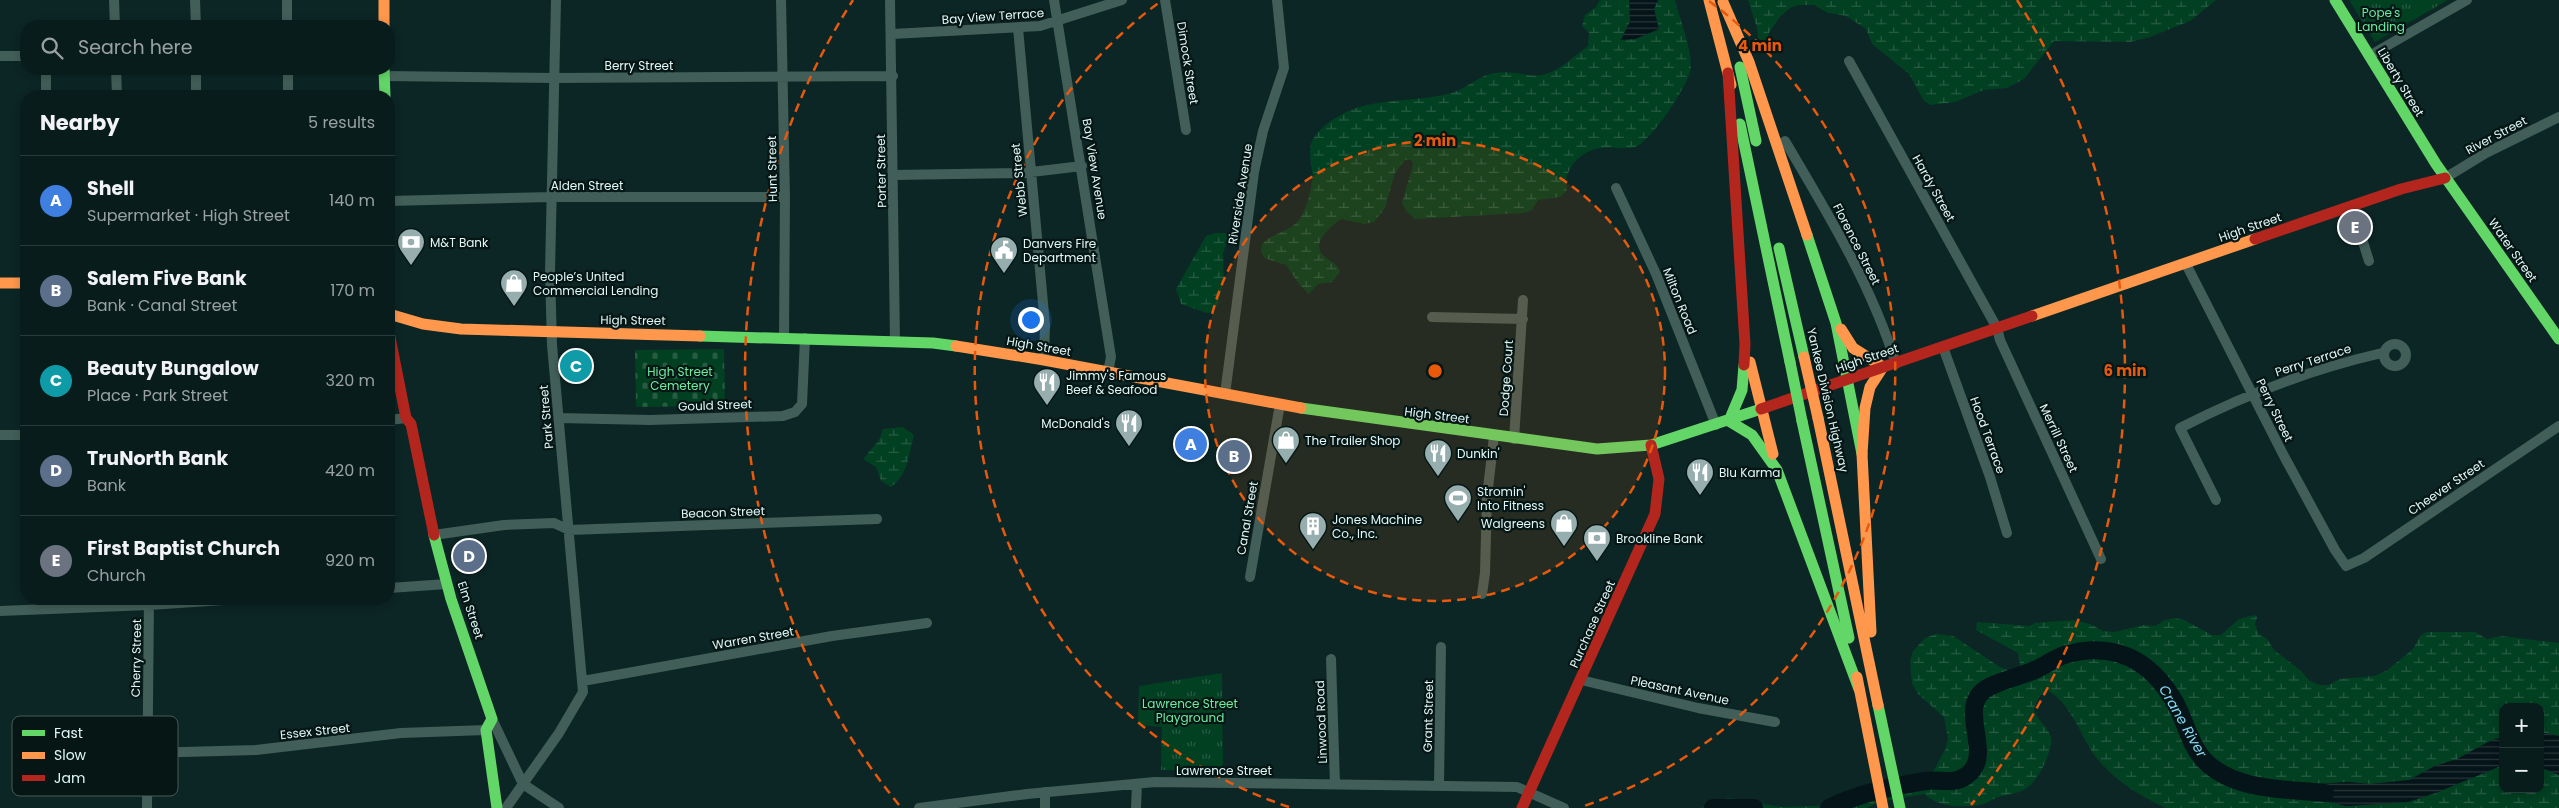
<!DOCTYPE html>
<meta charset="utf-8">
<style>
:root{--surface:#091c1c;--page:#172929;--text:#f1f3f6;--muted:#99a1a3;--line:#293a3b;--accent:#d93025}
body{margin:0;font-family:Poppins,sans-serif;background:var(--page);color:var(--text)}
.controls{position:absolute;right:15px;bottom:15px;display:grid;overflow:hidden;border-radius:10px;box-shadow:0 2px 8px #0003}
.controls button{width:45px;height:45px;display:grid;place-items:center;padding:0;border:0;border-bottom:1px solid var(--line);background:var(--surface);color:var(--text);font:25px sans-serif}
.you{position:absolute;left:1030px;top:319px;width:18px;height:18px;margin:-12px;border:4px solid #fff;border-radius:50%;background:#1a73e8;box-shadow:0 0 0 8px #1a73e833}
.badge{display:grid;place-items:center;width:32px;height:32px;border-radius:50%;background:var(--accent);color:#fff;font-size:16px;font-weight:700}
.pin{position:absolute;translate:-50% -50%;border:2px solid #fff;box-shadow:0 1px 5px #0006}
.list{margin:0;padding:0;list-style:none}
h2{display:flex;justify-content:space-between;align-items:center;height:65px;margin:0;padding:0 20px;font-size:21px}
h2 small{font-size:16px;font-weight:400;color:var(--muted)}
.list li{display:grid;grid-template-columns:32px 1fr auto;gap:15px;align-items:center;box-sizing:border-box;height:90px;padding:0 20px;border-top:1px solid var(--line)}
.list b{display:block;font-size:19px;white-space:nowrap}
.list p{margin:0;font-size:16px;white-space:nowrap;color:var(--muted)}
.list em{font-size:16px;font-style:normal;color:var(--muted)}
.icon{flex:none;width:28px;height:28px;fill:none;stroke:currentColor;stroke-width:2;stroke-linecap:round;stroke-linejoin:round}
.map{position:relative;flex:none;width:2559px;height:808px;overflow:hidden}
.search{position:absolute;background:var(--surface);box-shadow:0 2px 8px #0003;left:20px;top:20px;width:375px;height:55px;display:flex;align-items:center;gap:12px;box-sizing:border-box;padding:0 18px;border-radius:20px;color:var(--muted);font-size:19px}
.panel{position:absolute;background:var(--surface);box-shadow:0 2px 8px #0003;left:20px;top:90px;width:375px;height:515px;border-radius:20px}
.map>svg:first-child{display:block}
.wetland{fill:url(#wetland-marsh)}
.cemetery{fill:url(#cemetery-stones)}
.park{fill:url(#park-tufts)}
.water{fill:url(#water-rules)}
.lines{fill:none;stroke-linecap:round;stroke-linejoin:round}
.river{stroke:#051419;stroke-width:18}
.street{stroke:#425e58;stroke-width:10}
.fast{stroke:#63d668;stroke-width:11}
.slow{stroke:#ff974d;stroke-width:11}
.jam{stroke:#b3261e;stroke-width:11}
.fast-bridge{stroke:#63d668;stroke-width:11}
.slow-bridge{stroke:#ff974d;stroke-width:11}
.ring{fill:none;stroke:#e8590c;stroke-width:2.5;stroke-dasharray:9 6}
.labels{text-anchor:middle;dominant-baseline:central;stroke-width:4.5;stroke-linejoin:round;paint-order:stroke}
.park-label{font-size:12px;fill:#6deca0;stroke:#051615}
.street-label{font-size:12px;fill:#e1f8f6;stroke:#051615}
.poi-label{font-size:12px;fill:#e1f8f6;stroke:#051615;text-anchor:start}
.water-label{font-size:14px;font-style:italic;fill:#87d8fc;stroke:#051615}
.key{fill:#051615;stroke:#475a58;stroke-width:1}
.key-label{font-size:14px;fill:#e1f8f6}
.centre{fill:#e8590c;stroke:#051615;stroke-width:2.5}
.ring-label{font-size:15px;text-anchor:middle;font-weight:bold;fill:#e8590c;stroke:#051615;stroke-width:4.5;stroke-linejoin:round;paint-order:stroke}
</style>
<div class="map">
<svg width="2559" height="808" viewBox="0 0 2559 808">
<defs>
<pattern id="wetland-marsh" width="20" height="14" patternUnits="userSpaceOnUse" patternTransform="scale(1.25)"><rect width="20" height="14" fill="#024022"/><path d="M1 5h8M5 5V1M11 12h8M15 12V8" fill="none" stroke="#275c43"/></pattern>
<pattern id="cemetery-stones" width="16" height="16" patternUnits="userSpaceOnUse" patternTransform="scale(1.25)"><rect width="16" height="16" fill="#024022"/><path d="M2 7V4a2 2 0 0 1 4 0v3zM10 15v-3a2 2 0 0 1 4 0v3z" fill="#275c43"/></pattern>
<pattern id="park-tufts" width="24" height="20" patternUnits="userSpaceOnUse" patternTransform="scale(1.25)"><rect width="24" height="20" fill="#024022"/><path d="M3 7l-1-3M5 7V3M7 7l1-3M15 17l-1-3M17 17v-4M19 17l1-3" fill="none" stroke="#275c43"/></pattern>
<pattern id="water-rules" width="6" height="5" patternUnits="userSpaceOnUse" patternTransform="scale(1.25)"><rect width="6" height="5" fill="#051419"/><path d="M0 2.5h6" fill="none" stroke="#29373b"/></pattern>
</defs>
<rect width="100%" height="100%" fill="#0c2625"/>
<path class="wetland" d="M1600 0H1629L1631 19 1622 40 1635 39 1659 29 1654 9 1658 0H1675C1680 21 1691 45 1691 67 1691 82 1650 143 1635 147 1624 150 1612 146 1601 148 1581 150 1562 170 1567 190L1560 197 1538 200 1532 210 1524 213 1415 219 1407 212 1402 203 1413 164 1411 160H1405L1395 173 1385 208 1374 222 1364 224 1341 219C1330 227 1310 243 1324 256 1331 263 1337 262 1340 272L1332 282 1318 284 1309 294 1299 284 1286 265 1264 258 1261 251 1262 244C1274 231 1291 234 1302 215 1307 206 1314 183 1312 171 1310 158 1307 143 1318 132 1358 92 1403 106 1451 93 1467 89 1478 75 1495 73 1506 71 1518 73 1529 75 1553 79 1570 59 1588 46L1589 33 1582 26 1585 15 1596 7Z
M1748 0H2216L2190 21 2150 37 2130 42 2054 41 2024 79 2007 88 1984 90 1955 102 1931 105 1924 101 1909 74 1872 44 1866 29 1846 16 1828 13 1814 5H1799L1790 8 1779 18 1769 33 1768 40 1763 42 1758 38 1757 28Z
M1215 233H1226L1228 240 1223 253 1224 279 1218 303 1213 312 1207 313 1181 304 1176 289 1206 236Z
M903 427 914 435C909 454 908 475 891 487L881 481 876 467 863 459 879 440 883 429Z
M2254 615 2257 617 2255 624 2259 634 2267 639 2274 650 2300 670 2310 681 2320 685H2329L2340 679 2374 676 2386 671 2413 649 2420 636 2427 632H2475L2487 639 2501 636 2559 643V736L2540 732V707H2503V737L2490 741 2457 759 2435 766 2410 780 2371 784 2347 782 2323 785 2311 784 2298 794 2346 806 2408 802 2438 792 2503 765V789H2540V767L2559 775V808H2166C2139 796 2114 780 2095 756 2080 735 2071 703 2047 690L2039 697 2034 708C2035 722 2054 728 2051 744 2048 759 2039 779 2027 788 2018 794 2008 794 1998 797 1993 799 1989 802 1984 804 1963 808 1939 808 1924 794L1879 802 1867 808H1701L1728 798 1782 807 1817 806 1845 799 1853 792 1882 788 1898 783H1915L1925 778 1934 770 1945 750 1948 739 1944 717 1918 694 1912 684 1910 661 1913 651 1925 638 1936 634 1953 636 2000 667 2015 673 2020 664 2018 653 1976 630 1977 622 2030 626 2035 623 2074 620 2090 624 2103 631 2114 632 2144 625 2155 626 2165 620 2175 618 2184 620 2212 635H2221L2239 619Z"/>
<path class="cemetery" d="M724 349 725 406 636 407 635 350Z"/>
<path class="park" d="M2349 0H2448L2375 42Z
M1222 673 1223 770H1161L1162 727 1138 725 1139 686Z"/>
<path class="water" d="M1629 0H1658L1654 9 1659 29 1635 39 1621 40 1630 21Z
M2540 732 2559 736V775L2540 767Z
M2503 737V765L2438 792 2408 802 2346 806 2297 794 2304 785 2347 782 2371 784 2409 780 2435 766 2457 759 2490 741Z"/>
<g class="lines">
<path class="river" d="M1713 808H1754
M1829 808C1859 793 1893 786 1926 781 1940 779 1953 785 1966 776 1998 755 1951 704 1991 686 2006 679 2022 676 2037 669 2046 665 2055 658 2064 655 2112 641 2148 658 2173 699 2185 718 2188 742 2203 759 2232 791 2286 789 2325 793"/>
<path class="street" d="M114 0 115 26
M195 0 196 26
M287 0V26
M781 0 785 197 784 337
M890 0 895 341
M1054 0 1111 357 1108 372
M1165 0 1186 130
M1018 28 1045 325 1044 360
M892 34 1040 26 1122 0
M0 56H26
M2369 56 2467 0
M1849 61 1997 328 2000 340 2101 559
M116 69 117 96
M196 69V96
M288 69V96
M384 76 554 78 893 76
M46 96V69
M1785 141C1827 212 1871 284 1896 364
M894 175 1023 173 1082 166
M2445 178 2486 153 2559 117
M1616 188 1656 274 1716 425
M389 201 552 197H785
M2352 207 2369 261
M2186 264 2285 458 2335 550 2346 566 2364 558 2559 426
M1432 317 1523 319
M2384 355a11 11 0 1 1 22 0a11 11 0 1 1-22 0Z
M1943 347 1990 477 2007 533
M1225 394 1254 172 1263 131 1284 68 1277 0
M559 418 650 420 783 416 795 412 802 404 805 338
M389 420 406 418
M0 435H26
M1514 439 1523 300
M2216 500 2180 428C2244 395 2312 369 2382 353
M434 535 504 525 554 523 569 530 877 519
M1250 577 1280 404
M389 588 447 584
M1482 594 1485 573 1487 497 1494 436
M0 611 149 605 239 599
M1331 659 1335 784
M1581 680 1698 708 1775 722
M583 681 832 636 927 623
M492 719 523 784 559 808
M147 753 256 750 401 733 486 730
M1439 785 1441 647
M147 808 149 599
M506 808 559 733 583 692 552 345 550 272 556 0
M919 808 1027 794 1155 782 1517 787 1564 808
M1045 808V792
M1136 808 1137 784"/>
<path class="fast" d="M2335 0 2436 164 2559 339
M1740 67 1756 141
M384 69 385 96
M1740 124 1790 362
M1807 235 1836 323 1862 454
M1779 248 1804 357
M700 336 933 343 956 346
M1744 365 1742 390 1729 421 1752 435 1777 470 1859 689
M1301 408 1597 449 1651 445 1761 409
M1802 421 1849 638
M434 535 451 599 492 719 486 730 497 808
M1878 705 1900 808"/>
<path class="slow" d="M384 0V26
M1709 0 1731 85
M1723 2 1749 62 1807 235
M0 283H26
M389 314 423 324 461 329 700 336
M2032 316 2255 239
M1841 329 1853 348 1883 367 1870 387 1865 408 1862 454 1871 632
M956 346 1044 360 1301 408
M1750 362 1773 454
M1818 418 1878 705
M1857 677 1883 808"/>
<path class="jam" d="M1728 73 1745 344 1744 365
M2255 239 2401 189 2445 178
M389 332 406 418 411 424 434 535
M1761 409 2032 316
M1522 808 1655 514 1659 479 1651 445"/>
<path class="fast-bridge" d="M1790 362 1802 421"/>
<path class="slow-bridge" d="M1804 357 1818 418"/>
</g>
<circle cx="1435" cy="371" r="230" fill="#e8590c" fill-opacity=".12"/>
<g class="ring">
<circle cx="1435" cy="371" r="230"/>
<path d="M1289 807A460 460 0 0 1 1161 1M1709 1A460 460 0 0 1 1581 807"/>
<path d="M899 805A690 690 0 0 1 853 0M2017 0A690 690 0 0 1 1971 805"/>
</g>
<defs>
<g id="bank-pin" transform="scale(1.4375)"><path d="M0 17L-7.5 6A9.5 9.5 0 1 1 7.5 6Z" fill="#96aead" stroke="#051615"/><path d="M-6-4H6V4H-6ZM0-2.3a2.3 2.3 0 1 0 0 4.6a2.3 2.3 0 1 0 0-4.6Z" fill="#fff"/></g>
<g id="civic-pin" transform="scale(1.4375)"><path d="M0 17L-7.5 6A9.5 9.5 0 1 1 7.5 6Z" fill="#96aead" stroke="#051615"/><path d="M-.6-6.5H3V-4.5H.6V-3L4-1V1h2V6H-6V1h2V-1L-.6-3ZM-1.2 2.5V6h2.4V2.5Z" fill="#fff"/></g>
<g id="shop-pin" transform="scale(1.4375)"><path d="M0 17L-7.5 6A9.5 9.5 0 1 1 7.5 6Z" fill="#96aead" stroke="#051615"/><path d="M-5-2.5h2.3a2.7 3.5 0 0 1 5.4 0H5L5.5 6h-11ZM-1.5-2.5h3a1.5 2.3 0 0 0-3 0Z" fill="#fff"/></g>
<g id="restaurant-pin" transform="scale(1.4375)"><path d="M0 17L-7.5 6A9.5 9.5 0 1 1 7.5 6Z" fill="#96aead" stroke="#051615"/><path d="M-5-6h1v4h1v-4h1v4h1v-4h1v5L-1.5 .5V6h-2V.5L-5-1ZM5-6V6H3V1.5H1.5Q1.5-4 5-6Z" fill="#fff"/></g>
<g id="stadium-pin" transform="scale(1.4375)"><path d="M0 17L-7.5 6A9.5 9.5 0 1 1 7.5 6Z" fill="#96aead" stroke="#051615"/><path d="M0-5a6.5 5 0 1 0 0 10a6.5 5 0 1 0 0-10ZM-3.5-1.8h7v3.6h-7Z" fill="#fff"/></g>
<g id="building-pin" transform="scale(1.4375)"><path d="M0 17L-7.5 6A9.5 9.5 0 1 1 7.5 6Z" fill="#96aead" stroke="#051615"/><path d="M-4-6H4V6H1V3H-1V6H-4ZM-2.5-4.3h1.7v1.8h-1.7ZM.8-4.3h1.7v1.8H.8ZM-2.5-1h1.7V.8h-1.7ZM.8-1h1.7V.8H.8Z" fill="#fff"/></g>
</defs>
<g fill-rule="evenodd">
<use href="#bank-pin" x="411" y="242"/>
<use href="#civic-pin" x="1004" y="250"/>
<use href="#shop-pin" x="514" y="283"/>
<use href="#restaurant-pin" x="1047" y="382"/>
<use href="#restaurant-pin" x="1129" y="423"/>
<use href="#shop-pin" x="1286" y="440"/>
<use href="#restaurant-pin" x="1438" y="453"/>
<use href="#restaurant-pin" x="1700" y="472"/>
<use href="#stadium-pin" x="1458" y="498"/>
<use href="#shop-pin" x="1564" y="523"/>
<use href="#building-pin" x="1313" y="526"/>
<use href="#bank-pin" x="1597" y="538"/>
</g>
<g class="labels">
<g class="park-label">
<text x="2381" y="12">Pope's<tspan x="2381" dy="14">Landing</tspan></text>
<text x="680" y="371">High Street<tspan x="680" dy="14">Cemetery</tspan></text>
<text x="1190" y="703">Lawrence Street<tspan x="1190" dy="14">Playground</tspan></text>
</g>
<g class="street-label">
<text transform="translate(993 16) rotate(-4)">Bay View Terrace</text>
<text transform="translate(1188 63) rotate(81)">Dimock Street</text>
<text x="639" y="65">Berry Street</text>
<text transform="translate(2401 82) rotate(59)">Liberty Street</text>
<text transform="translate(2496 135) rotate(-28)">River Street</text>
<text transform="translate(772 169) rotate(-91)">Hunt Street</text>
<text transform="translate(1095 169) rotate(81)">Bay View Avenue</text>
<text transform="translate(881 171) rotate(-91)">Porter Street</text>
<text transform="translate(1019 180) rotate(-96)">Webb Street</text>
<text x="587" y="185">Alden Street</text>
<text transform="translate(1934 188) rotate(61)">Hardy Street</text>
<text transform="translate(1240 194) rotate(-81)">Riverside Avenue</text>
<text transform="translate(2250 227) rotate(-19)">High Street</text>
<text transform="translate(1857 244) rotate(63)">Florence Street</text>
<text transform="translate(2513 250) rotate(55)">Water Street</text>
<text transform="translate(1680 301) rotate(68)">Milton Road</text>
<text transform="translate(633 320) rotate(1)">High Street</text>
<text transform="translate(1039 346) rotate(10)">High Street</text>
<text transform="translate(1867 358) rotate(-19)">High Street</text>
<text transform="translate(2313 360) rotate(-18)">Perry Terrace</text>
<text transform="translate(1506 378) rotate(-86)">Dodge Court</text>
<text transform="translate(1828 400) rotate(77)">Yankee Division Highway</text>
<text transform="translate(715 405) rotate(-2)">Gould Street</text>
<text transform="translate(2275 410) rotate(64)">Perry Street</text>
<text transform="translate(1437 415) rotate(7)">High Street</text>
<text transform="translate(546 417) rotate(-95)">Park Street</text>
<text transform="translate(1988 435) rotate(70)">Hood Terrace</text>
<text transform="translate(2059 438) rotate(65)">Merrill Street</text>
<text transform="translate(2446 487) rotate(-34)">Cheever Street</text>
<text transform="translate(723 512) rotate(-2)">Beacon Street</text>
<text transform="translate(1247 518) rotate(-80)">Canal Street</text>
<text transform="translate(471 610) rotate(72)">Elm Street</text>
<text transform="translate(1592 624) rotate(-66)">Purchase Street</text>
<text transform="translate(753 638) rotate(-10)">Warren Street</text>
<text transform="translate(136 658) rotate(-89)">Cherry Street</text>
<text transform="translate(1680 690) rotate(12)">Pleasant Avenue</text>
<text transform="translate(1428 716) rotate(-89)">Grant Street</text>
<text transform="translate(1321 722) rotate(-92)">Linwood Road</text>
<text transform="translate(315 731) rotate(-6)">Essex Street</text>
<text x="1224" y="770">Lawrence Street</text>
</g>
<g class="poi-label">
<text x="430" y="242">M&amp;T Bank</text>
<text x="1023" y="243">Danvers Fire<tspan x="1023" dy="14">Department</tspan></text>
<text x="533" y="276">People’s United<tspan x="533" dy="14">Commercial Lending</tspan></text>
<text x="1066" y="375">Jimmy's Famous<tspan x="1066" dy="14">Beef &amp; Seafood</tspan></text>
<text x="1110" y="423" text-anchor="end">McDonald's</text>
<text x="1305" y="440">The Trailer Shop</text>
<text x="1457" y="453">Dunkin'</text>
<text x="1719" y="472">Blu Karma</text>
<text x="1477" y="491">Stromin'<tspan x="1477" dy="14">Into Fitness</tspan></text>
<text x="1332" y="519">Jones Machine<tspan x="1332" dy="14">Co., Inc.</tspan></text>
<text x="1545" y="523" text-anchor="end">Walgreens</text>
<text x="1616" y="538">Brookline Bank</text>
</g>
<g class="water-label">
<text transform="translate(2183 721) rotate(60)">Crane River</text>
</g>
</g>
<rect x="12" y="716" width="166" height="80" rx="8" class="key"/>
<rect x="22" y="730" width="23" height="6" fill="#63d668"/>
<rect x="22" y="752" width="23" height="7" fill="#ff974d"/>
<rect x="22" y="775" width="23" height="6" fill="#b3261e"/>
<g class="key-label">
<text x="54" y="738">Fast</text>
<text x="54" y="760">Slow</text>
<text x="54" y="783">Jam</text>
</g>
<circle cx="1435" cy="371" r="8" class="centre"/>
<g class="ring-label">
<text x="1760" y="51">4 min</text>
<text x="1435" y="146">2 min</text>
<text x="2125" y="376">6 min</text>
</g>
</svg>
<div class="controls">
<button>+</button>
<button>−</button>
</div>
<div class="you"></div>
<div class="pin badge" style="left:1191px;top:444px;background:#3f7fe0">A</div>
<div class="pin badge" style="left:1234px;top:456px;background:#5c6f8a">B</div>
<div class="pin badge" style="left:576px;top:366px;background:#0f9aa8">C</div>
<div class="pin badge" style="left:469px;top:556px;background:#5c6f8a">D</div>
<div class="pin badge" style="left:2355px;top:227px;background:#6b7280">E</div>
<div class="search"><svg class="icon" aria-label="search" viewBox="0 0 24 24"><circle cx="10" cy="10" r="6"/><path d="M15 15l6 6"/></svg>Search here</div>
<section class="panel">
<h2>Nearby<small>5 results</small></h2>
<ul class="list">
<li><span class="badge" style="background:#3f7fe0">A</span><div><b>Shell</b><p>Supermarket · High Street</p></div><em>140 m</em></li>
<li><span class="badge" style="background:#5c6f8a">B</span><div><b>Salem Five Bank</b><p>Bank · Canal Street</p></div><em>170 m</em></li>
<li><span class="badge" style="background:#0f9aa8">C</span><div><b>Beauty Bungalow</b><p>Place · Park Street</p></div><em>320 m</em></li>
<li><span class="badge" style="background:#5c6f8a">D</span><div><b>TruNorth Bank</b><p>Bank</p></div><em>420 m</em></li>
<li><span class="badge" style="background:#6b7280">E</span><div><b>First Baptist Church</b><p>Church</p></div><em>920 m</em></li>
</ul>
</section>
</div>
